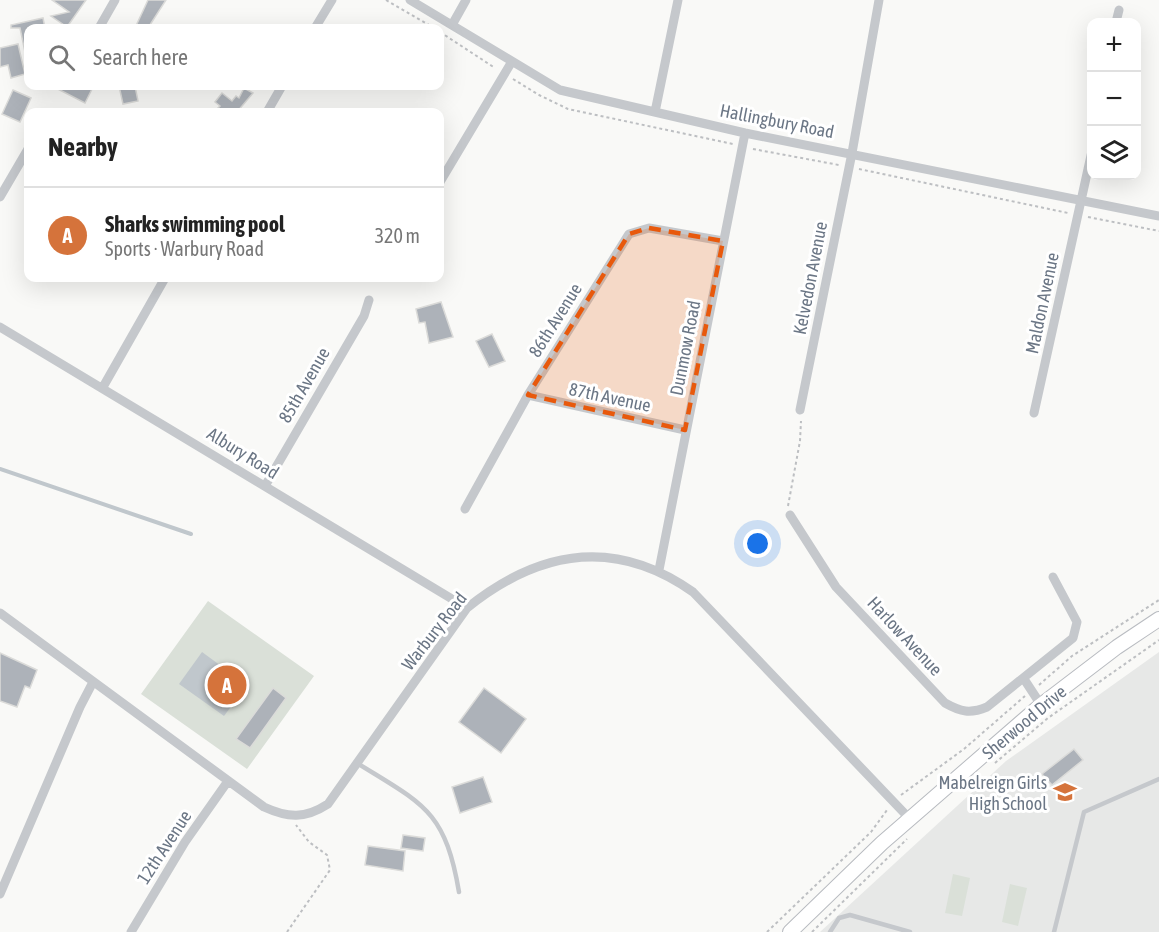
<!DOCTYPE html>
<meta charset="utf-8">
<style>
:root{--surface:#fff;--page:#f6f6f6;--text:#222;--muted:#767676;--line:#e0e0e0;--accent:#d5733b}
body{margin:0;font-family:"Asap Condensed",sans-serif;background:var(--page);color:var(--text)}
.controls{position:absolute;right:18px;top:18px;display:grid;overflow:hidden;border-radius:12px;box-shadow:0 6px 24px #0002}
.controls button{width:54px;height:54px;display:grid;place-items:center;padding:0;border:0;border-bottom:2px solid var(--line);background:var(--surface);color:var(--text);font:30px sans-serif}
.you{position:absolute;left:758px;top:544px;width:21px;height:21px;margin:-15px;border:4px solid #fff;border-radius:50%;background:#1a73e8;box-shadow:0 0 0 9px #1a73e833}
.badge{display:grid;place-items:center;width:39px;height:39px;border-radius:50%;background:var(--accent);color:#fff;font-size:20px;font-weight:700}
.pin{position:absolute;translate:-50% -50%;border:3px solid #fff;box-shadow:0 2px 6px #0006}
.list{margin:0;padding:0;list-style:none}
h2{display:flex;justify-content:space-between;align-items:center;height:78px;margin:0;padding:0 24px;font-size:26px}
h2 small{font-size:20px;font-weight:400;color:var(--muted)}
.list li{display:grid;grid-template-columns:39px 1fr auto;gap:18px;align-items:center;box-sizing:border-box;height:96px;padding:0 24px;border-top:2px solid var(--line)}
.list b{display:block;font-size:22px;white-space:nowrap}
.list p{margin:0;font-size:20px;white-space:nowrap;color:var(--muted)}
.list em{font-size:20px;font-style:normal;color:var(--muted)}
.icon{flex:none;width:33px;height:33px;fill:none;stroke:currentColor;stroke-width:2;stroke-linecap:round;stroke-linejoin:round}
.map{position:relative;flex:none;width:1159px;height:932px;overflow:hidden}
.search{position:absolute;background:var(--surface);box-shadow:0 6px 24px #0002;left:24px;top:24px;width:420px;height:66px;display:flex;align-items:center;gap:15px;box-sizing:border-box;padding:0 21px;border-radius:12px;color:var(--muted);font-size:22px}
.panel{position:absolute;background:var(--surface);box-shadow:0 6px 24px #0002;left:24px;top:108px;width:420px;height:174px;border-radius:12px}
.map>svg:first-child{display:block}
.built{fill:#e7e8e7}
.green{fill:#dae0d8}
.water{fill:#c0c7cc}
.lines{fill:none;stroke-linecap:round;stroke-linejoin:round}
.stream{stroke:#c0c7cc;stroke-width:4}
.building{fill:#adb2b9;stroke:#dbdbd9;stroke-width:1.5}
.secondary-casing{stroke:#b8bbc0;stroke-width:16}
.path{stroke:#bdbfc2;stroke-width:2;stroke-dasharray:3 3;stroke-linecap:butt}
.lane{stroke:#c5c8cc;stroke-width:4.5}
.street{stroke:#c5c8cc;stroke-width:9}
.secondary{stroke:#fff;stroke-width:14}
.marked{fill:#e8590c;fill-opacity:0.2;stroke:#e8590c;stroke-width:4.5;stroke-dasharray:12 8;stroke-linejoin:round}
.labels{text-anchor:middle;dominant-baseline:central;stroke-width:6;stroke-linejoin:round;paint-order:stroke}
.street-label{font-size:18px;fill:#6b7685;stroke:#fff}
.poi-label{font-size:18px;fill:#6b7685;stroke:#fff;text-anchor:end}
</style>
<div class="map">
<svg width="1159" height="932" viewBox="0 0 1159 932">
<rect width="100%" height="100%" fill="#f9f9f7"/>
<path class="built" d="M1159 652V932H820L1006 761Z"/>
<path class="green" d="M208 601 314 676 247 769 141 694Z
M953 874 970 878 962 916 945 913Z
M1010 884 1027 888 1018 926 1002 922Z"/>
<path class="water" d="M202 652 247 685 224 716 179 684Z"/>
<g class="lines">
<path class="stream" d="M0 469 191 534"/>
</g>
<path class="building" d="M52 0H86L67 27 51 16 69 12Z
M148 0H166L148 28H135Z
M43 18 45 28H28V51L25 52 20 28H11V25Z
M18 44 25 74 11 78 8 65 0 67V48Z
M52 86H86L92 89 85 103Z
M119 86H135L138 101 123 104Z
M244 88 253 93 237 112H223L218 108 220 106 215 102 222 93 232 101 236 96 239 98Z
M13 90 31 98 20 122 2 114Z
M441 302 453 337 429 343 425 322 419 323 416 309Z
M492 334 505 361 489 367 476 341Z
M0 653 37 670 30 688 25 686 17 707 0 701Z
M273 688 286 698 250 748 236 739Z
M484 688 526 719 501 753 459 722Z
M1074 749 1083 760 1052 785 1042 774Z
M483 777 492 802 460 813 452 787Z
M403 835 425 838 423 851 401 848Z
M368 846 405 851 403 871 365 865Z"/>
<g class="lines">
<g class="secondary-casing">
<path id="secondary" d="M790 932 882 843 1041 705 1117 647 1159 619"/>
</g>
<path class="path" d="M386 0 434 28
M440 32 495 68
M513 79 539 95 568 109 733 144
M753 149 839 165
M859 169 1068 213
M1088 217 1159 231
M788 506 800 441 801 421
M1039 685 1072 656 1159 600
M995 763 1048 718 1159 640
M901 795 964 749 1025 696
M287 932 330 870 327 855 309 842 296 825
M767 932 871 832 887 810
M812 932 907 839"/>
<path class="lane" d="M357 763C423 804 445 810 459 892
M830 932 839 918 850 915 910 932
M1054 932 1084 812 1159 779"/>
<path class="street" d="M410 0 560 90 745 133 1159 216
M1116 22 1119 10
M452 25 466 0
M99 28 115 0
M315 28 332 0
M267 112 282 86
M655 112 678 0
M440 182 511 63
M0 197 28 149
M0 327 467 608
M103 387 165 278
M528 395 685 430
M800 410 852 153 879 0
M1034 413 1092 151
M265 486 364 316 369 300
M465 509 528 395 629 234 649 228 723 241
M790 515 836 587 945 703C961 712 970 714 987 707L1073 638 1077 622 1053 577
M659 570 745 133
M0 613 264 807C288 818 305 819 328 804L467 608C539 550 615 537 693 592L909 818
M1024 679 1041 705
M0 894 80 707 93 682
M131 932 185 842 228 781"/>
<use href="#secondary" class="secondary"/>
</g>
<path class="marked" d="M649 228 723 241 685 430 528 395 629 234Z"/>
<defs>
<g id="school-bare" transform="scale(1.8)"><path d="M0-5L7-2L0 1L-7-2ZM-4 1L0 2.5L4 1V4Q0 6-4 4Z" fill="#d5733b" stroke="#fff" stroke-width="2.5" paint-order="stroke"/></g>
</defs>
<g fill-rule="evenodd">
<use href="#school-bare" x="1065" y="792"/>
</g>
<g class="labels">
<g class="street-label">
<text transform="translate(777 121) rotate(11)">Hallingbury Road</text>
<text transform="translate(810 278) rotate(-79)">Kelvedon Avenue</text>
<text transform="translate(1042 303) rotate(-78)">Maldon Avenue</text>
<text transform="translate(555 320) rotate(-58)">86th Avenue</text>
<text transform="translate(685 348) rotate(-79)">Dunmow Road</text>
<text transform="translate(304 385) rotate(-60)">85th Avenue</text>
<text transform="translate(610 397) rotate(12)">87th Avenue</text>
<text transform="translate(243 453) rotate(32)">Albury Road</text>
<text transform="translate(434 631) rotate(-52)">Warbury Road</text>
<text transform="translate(905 636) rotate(47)">Harlow Avenue</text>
<text transform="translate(1024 722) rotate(-40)">Sherwood Drive</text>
<text transform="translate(164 847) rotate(-57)">12th Avenue</text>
</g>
<g class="poi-label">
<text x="1047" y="782">Mabelreign Girls<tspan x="1047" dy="21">High School</tspan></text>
</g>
</g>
</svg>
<div class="controls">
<button>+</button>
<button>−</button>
<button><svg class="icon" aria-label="layers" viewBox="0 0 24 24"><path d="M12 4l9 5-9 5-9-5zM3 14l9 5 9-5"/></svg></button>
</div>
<div class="you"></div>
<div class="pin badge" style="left:227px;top:685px">A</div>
<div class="search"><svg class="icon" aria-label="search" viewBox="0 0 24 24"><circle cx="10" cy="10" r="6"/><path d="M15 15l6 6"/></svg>Search here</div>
<section class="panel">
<h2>Nearby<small></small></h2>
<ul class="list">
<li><span class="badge">A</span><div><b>Sharks swimming pool</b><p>Sports · Warbury Road</p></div><em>320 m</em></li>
</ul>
</section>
</div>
